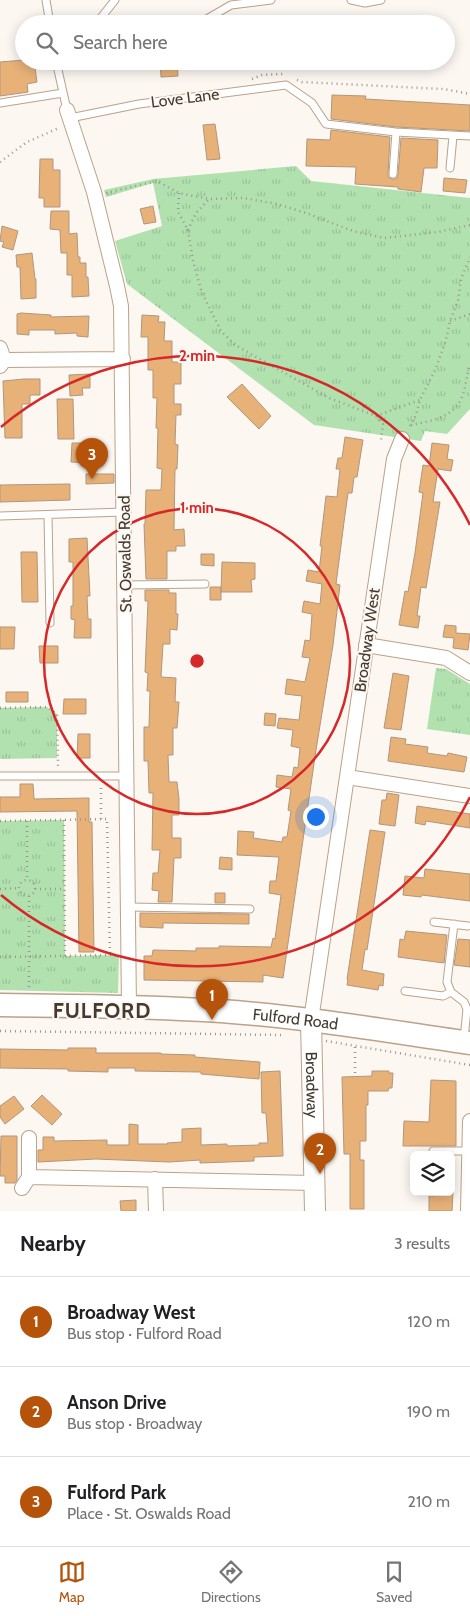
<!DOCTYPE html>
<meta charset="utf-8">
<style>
:root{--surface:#fff;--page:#f2f2f2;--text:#202124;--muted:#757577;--line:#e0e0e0;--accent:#b45309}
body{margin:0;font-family:Cabin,sans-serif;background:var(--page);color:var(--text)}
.controls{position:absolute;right:15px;bottom:15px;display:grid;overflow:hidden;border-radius:8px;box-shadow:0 2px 12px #0003}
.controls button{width:45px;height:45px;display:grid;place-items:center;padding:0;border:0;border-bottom:1px solid var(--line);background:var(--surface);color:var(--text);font:25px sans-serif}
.you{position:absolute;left:315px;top:816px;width:18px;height:18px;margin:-12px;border:4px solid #fff;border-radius:50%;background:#1a73e8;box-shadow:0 0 0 8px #1a73e833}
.badge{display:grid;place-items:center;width:32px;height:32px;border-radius:50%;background:var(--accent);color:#fff;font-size:16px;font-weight:700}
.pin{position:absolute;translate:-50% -41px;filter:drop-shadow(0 1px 2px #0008)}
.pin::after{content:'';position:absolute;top:26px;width:18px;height:15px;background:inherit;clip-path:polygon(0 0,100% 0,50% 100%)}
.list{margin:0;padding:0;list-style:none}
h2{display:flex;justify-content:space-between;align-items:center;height:65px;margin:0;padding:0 20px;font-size:21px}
h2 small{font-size:16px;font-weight:400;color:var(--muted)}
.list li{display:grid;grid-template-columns:32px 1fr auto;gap:15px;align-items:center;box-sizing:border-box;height:90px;padding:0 20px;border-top:1px solid var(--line)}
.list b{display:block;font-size:19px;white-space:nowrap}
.list p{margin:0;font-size:16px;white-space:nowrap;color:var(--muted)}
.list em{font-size:16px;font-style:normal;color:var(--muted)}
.icon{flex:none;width:28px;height:28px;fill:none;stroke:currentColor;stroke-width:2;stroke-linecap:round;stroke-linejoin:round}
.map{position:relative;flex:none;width:470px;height:1211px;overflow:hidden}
.search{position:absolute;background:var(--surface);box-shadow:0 2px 12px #0003;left:15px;right:15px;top:15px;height:55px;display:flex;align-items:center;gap:12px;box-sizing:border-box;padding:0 18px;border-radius:28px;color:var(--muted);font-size:19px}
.sheet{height:335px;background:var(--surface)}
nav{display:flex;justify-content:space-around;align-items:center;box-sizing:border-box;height:70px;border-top:1px solid var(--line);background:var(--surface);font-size:14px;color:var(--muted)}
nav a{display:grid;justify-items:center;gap:2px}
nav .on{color:var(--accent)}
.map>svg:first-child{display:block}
.grass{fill:url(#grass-tufts)}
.building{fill:#e7b178;stroke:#af977e}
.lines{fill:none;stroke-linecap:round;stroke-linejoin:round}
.lane-casing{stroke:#bba289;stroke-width:9}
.street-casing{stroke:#bba289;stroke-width:16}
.secondary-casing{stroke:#bba289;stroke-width:22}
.primary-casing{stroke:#bba289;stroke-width:25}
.path{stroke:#9d968e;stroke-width:2.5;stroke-dasharray:1 4;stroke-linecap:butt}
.lane{stroke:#fff;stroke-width:7}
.street{stroke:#fff;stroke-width:14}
.secondary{stroke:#fff;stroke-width:20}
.primary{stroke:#fff;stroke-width:22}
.ring{fill:none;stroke:#d62828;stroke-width:2.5}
.labels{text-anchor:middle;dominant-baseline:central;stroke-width:4;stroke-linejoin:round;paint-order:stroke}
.street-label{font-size:16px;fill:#443a30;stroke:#fcf7f1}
.district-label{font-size:21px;font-weight:bold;letter-spacing:1px;fill:#443a30;stroke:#fcf7f1}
.centre{fill:#d62828;stroke:#fcf7f1;stroke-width:2.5}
.ring-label{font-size:15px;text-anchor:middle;font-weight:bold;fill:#d62828;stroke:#fcf7f1;stroke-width:4;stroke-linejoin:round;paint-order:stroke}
</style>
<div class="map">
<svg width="470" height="1211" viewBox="0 0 470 1211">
<defs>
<pattern id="grass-tufts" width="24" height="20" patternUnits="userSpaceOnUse" patternTransform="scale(1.25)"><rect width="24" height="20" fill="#b0e1af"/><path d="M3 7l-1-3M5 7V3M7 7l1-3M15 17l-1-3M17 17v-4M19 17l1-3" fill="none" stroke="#99c297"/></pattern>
</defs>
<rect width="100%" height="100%" fill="#fcf7f1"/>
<path class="grass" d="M296 166 311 181 470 198V409L447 434 425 431 421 441 314 425 127 284 115 241 162 226 153 183 106 197 104 190 153 179Z
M436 668 446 669 470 684V735L427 729Z
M47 707 57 714V758L0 759V708Z
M64 820 65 956 119 955 118 993 0 990V821Z"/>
<path class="building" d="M24 60 34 61 37 82 27 84 28 92 0 96V62Z
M160 61H177L178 76 161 77Z
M332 95 366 96 365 99 470 105V131L396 127 331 119Z
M215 124 220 159 207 160 203 125Z
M331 130 390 137 388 174V177L392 179H396L398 175 401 138 438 140 437 168H424L421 192 398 189V187L355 184 356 167 306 166 307 139 330 140Z
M40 159H53V170H60V207H44V198H39Z
M444 178 467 180 465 193 443 191Z
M153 206 156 222 144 224 140 209Z
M51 211H69V234L77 233 78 257H80V263H86V277H88L89 296 72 297V275H67V253H61L60 230 50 229Z
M2 226 18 231 13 250 2 247 4 242 0 241Z
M32 253 35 279H36V298L21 299 20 267H17L16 255Z
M21 313 51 315V317L89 316 88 337 77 336V333L55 334V330H29V335L17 334V314Z
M142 315 159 316 158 322H165L164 341H172V362H181V384H174V404H181V415H176L175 444 178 445 177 469H175L174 530 184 529 185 546H176V551H167V579H146L144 524H145L146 490H161L162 469 157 468 158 428H156L157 398H153V370H148V337H141Z
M90 374V388H82L83 395 70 396 69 375Z
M24 379H40V395H30V404H22V438H5L3 381Z
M242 384 271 416 259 429 227 397Z
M57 399H73L74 439H58Z
M345 437 363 440 357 477H354L352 493H348L344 522 336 584 340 585 333 645 316 750 283 978 263 975V982L144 980V956H152L153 950 196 951V948H219V946L271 947 273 938 275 939 281 895 269 893 270 881H276L279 857 237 855 238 831 254 832 253 838 282 842 283 837H287L291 811 288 810 291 789 276 787 277 775 292 777 294 767 298 768 300 748 291 746 293 730 277 728 279 718 299 720 302 696 285 694 287 679 305 682 310 658 302 657 305 640 310 641 312 614 302 612 304 601 320 604 322 584 306 581 308 570 319 572 322 546H320L326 496 337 497 340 469H336L338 458H342Z
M72 443H85V447H90V463L71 462Z
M432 443 449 445 447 459 453 460 451 471 438 469 433 502H440L426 588 421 587 417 616H420L418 628 399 625 405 591 408 592 415 553 423 493 419 492 423 465 429 466Z
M86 474H114V483L86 484Z
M70 484V500L0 502V485Z
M87 538 90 596H87L88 619H91V638H74L75 620 71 619V606H73V562H69V539Z
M21 552H37L38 602H22Z
M201 554H214V566L201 565Z
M222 562 255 563V579L251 580 252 592H221Z
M210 587H221V600H210Z
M145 590H169V593H176V614H178L177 630 170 629V644H163L161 677 176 678 175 702H179L177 728H173V755H168L169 782H177L179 799V815H172V838H181V858H174L172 902H158L159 891 152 890 153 873H158L160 850H152L153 793H149L148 761H144V727H149L150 691H147L148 673 145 672 148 601H145Z
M445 625 456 626V633L470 634 468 650 453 648 454 638 443 637Z
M0 627H15L14 649H0Z
M39 646H58V663H40Z
M393 673 409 676 401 730 384 728Z
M6 692H28V702H6Z
M64 699H86V714H63Z
M265 713 276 714 275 726 264 725Z
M78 734H90V758H77Z
M391 737 406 739 405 744 428 747 427 753 447 756 448 753 467 757 464 772 388 761Z
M20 784H33L34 799 89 798V822H92L94 952H79L77 811 0 812V797H20Z
M387 793 399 795 395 826 379 824 382 800H386Z
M417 806 470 814V828L426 821 425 825 415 823Z
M370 830 385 832 367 950 365 949 362 970 384 974 383 986 379 985 378 990 347 985 348 979H347Z
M220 857 232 858V870L219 869Z
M425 869 470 874V901L422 895 421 897 403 895 405 876 424 878Z
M215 893H225V903H215Z
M140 913 249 914V924L163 923V928L140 927Z
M406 931 447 935 444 963 398 957 400 939 404 940Z
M458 939 470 940V967L454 965Z
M68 1048H96V1053H161V1054L195 1055V1057L260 1062 259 1079 201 1074V1072L135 1071V1068H108V1072L68 1071V1069L0 1068V1049L68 1050Z
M280 1071 283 1156 254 1157V1161L200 1163V1160L169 1162 96 1159 38 1162V1150H43V1137H54V1141L107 1140V1145H129V1124L138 1125V1144H168L167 1143 182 1142V1129L201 1128V1145L227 1144V1146L259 1145V1143H268L266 1113H262L261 1072Z
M372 1071H389V1073H393L392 1088H389L388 1091H368V1105H366V1141H360V1160H364V1209H350V1154H344L342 1077 372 1076Z
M431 1080 456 1081V1146H403L404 1121 429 1122Z
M42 1095 62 1114 52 1125 31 1106Z
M14 1096 24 1109 5 1124 0 1117V1106Z
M1 1136H17V1180L15 1183H5V1176H0Z
M435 1192H453L452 1211H429V1196H435Z
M136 1200V1211H121L120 1201Z"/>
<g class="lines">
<g class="lane-casing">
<path id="lane" d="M46 0 50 24
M351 0 365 3 381 0
M96 24 115 0
M196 24 205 20 231 5 271 0
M56 61 67 110
M0 103 63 93
M70 118 139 104 286 85 312 103 326 124 396 132 470 136
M450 168 453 136
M393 174 396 132
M48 515 50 623
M0 516 124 512
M125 585 205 584
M0 776H127
M128 907 250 909
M434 922 468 926
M454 924 447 982 451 992 464 1002 467 1009 464 1039
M405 991 443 996 451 992
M433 1151H469"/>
</g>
<g class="street-casing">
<path id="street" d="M67 110 94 192 117 286 121 306 129 1007
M0 348 4 360
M0 366 4 360 123 359
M366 645 446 658 470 673
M347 777 470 796
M311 1020 394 459 402 439
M29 1177 314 1183
M155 1179 156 1211
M22 1188 29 1177V1138
M468 1211 470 1121"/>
</g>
<g class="secondary-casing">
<g id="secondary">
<path id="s1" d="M311 1020 315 1211"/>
</g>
</g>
<g class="primary-casing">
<g id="primary">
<path id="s2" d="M0 1005C74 1006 147 1006 221 1011 304 1017 387 1031 470 1043"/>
</g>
</g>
<path class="path" d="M252 79 262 75 283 74
M297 80 302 82 444 89 470 94
M0 162 27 142 59 128
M106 193 157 181 179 193 209 199 243 198 277 204 306 213 353 231 384 238 438 232 470 225
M179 193 178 212 188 230 193 261 202 293 221 331 235 345 329 398 376 416 383 424 381 441
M188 230 196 213 209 199
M450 321 470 314
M376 416 420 400
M411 425C430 421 454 418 462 397 466 387 466 376 470 366
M410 426 416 415 420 400 436 368 446 340 450 321 458 301 461 279 470 257
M0 708 47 707 57 714 58 767
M101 819V785
M64 820 65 956
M0 821 107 819 110 955
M27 821V880
M19 888a8 8 0 1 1 16 0a8 8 0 1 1-16 0Z
M0 889 19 888
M35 889H64
M29 896V989
M0 957 117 955
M0 1031 281 1035
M326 1041 470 1065
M355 1047V1077"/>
<use href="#lane" class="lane"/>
<use href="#street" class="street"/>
<use href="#secondary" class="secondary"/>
<use href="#primary" class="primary"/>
</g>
<g class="ring">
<circle cx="197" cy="661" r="153"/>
<path d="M470 797A305 305 0 0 1 1 895M1 427A305 305 0 0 1 470 525"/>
</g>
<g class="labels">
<g class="street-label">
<text transform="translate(185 98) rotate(-7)">Love Lane</text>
<text transform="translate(125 554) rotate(-91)">St. Oswalds Road</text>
<text transform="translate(367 640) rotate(-82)">Broadway West</text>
<text stroke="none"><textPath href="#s2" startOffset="296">Fulford Road</textPath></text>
<text stroke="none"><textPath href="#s1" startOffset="65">Broadway</textPath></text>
</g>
<g class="district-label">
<text x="102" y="1010">FULFORD</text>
</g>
</g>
<circle cx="197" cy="661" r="8" class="centre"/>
<g class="ring-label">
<text x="197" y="361">2 min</text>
<text x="197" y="513">1 min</text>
</g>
</svg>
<div class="controls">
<button><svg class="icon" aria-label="layers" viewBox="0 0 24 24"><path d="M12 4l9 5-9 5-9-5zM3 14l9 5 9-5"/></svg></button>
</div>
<div class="you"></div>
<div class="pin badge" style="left:212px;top:1020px">1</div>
<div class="pin badge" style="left:320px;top:1174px">2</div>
<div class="pin badge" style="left:92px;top:479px">3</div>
<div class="search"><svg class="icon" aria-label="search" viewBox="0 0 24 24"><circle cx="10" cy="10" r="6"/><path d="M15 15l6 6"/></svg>Search here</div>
</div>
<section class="sheet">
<h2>Nearby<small>3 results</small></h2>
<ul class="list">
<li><span class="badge">1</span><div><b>Broadway West</b><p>Bus stop · Fulford Road</p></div><em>120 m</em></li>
<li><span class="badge">2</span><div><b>Anson Drive</b><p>Bus stop · Broadway</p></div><em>190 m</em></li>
<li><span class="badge">3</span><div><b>Fulford Park</b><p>Place · St. Oswalds Road</p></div><em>210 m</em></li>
</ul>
</section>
<nav>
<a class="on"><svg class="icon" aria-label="map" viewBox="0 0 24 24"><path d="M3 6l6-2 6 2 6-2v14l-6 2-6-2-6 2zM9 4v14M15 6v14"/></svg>Map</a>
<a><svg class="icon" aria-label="directions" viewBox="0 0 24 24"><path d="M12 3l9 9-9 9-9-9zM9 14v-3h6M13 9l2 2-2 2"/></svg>Directions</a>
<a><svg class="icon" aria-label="saved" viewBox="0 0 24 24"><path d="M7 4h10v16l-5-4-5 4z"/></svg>Saved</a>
</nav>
